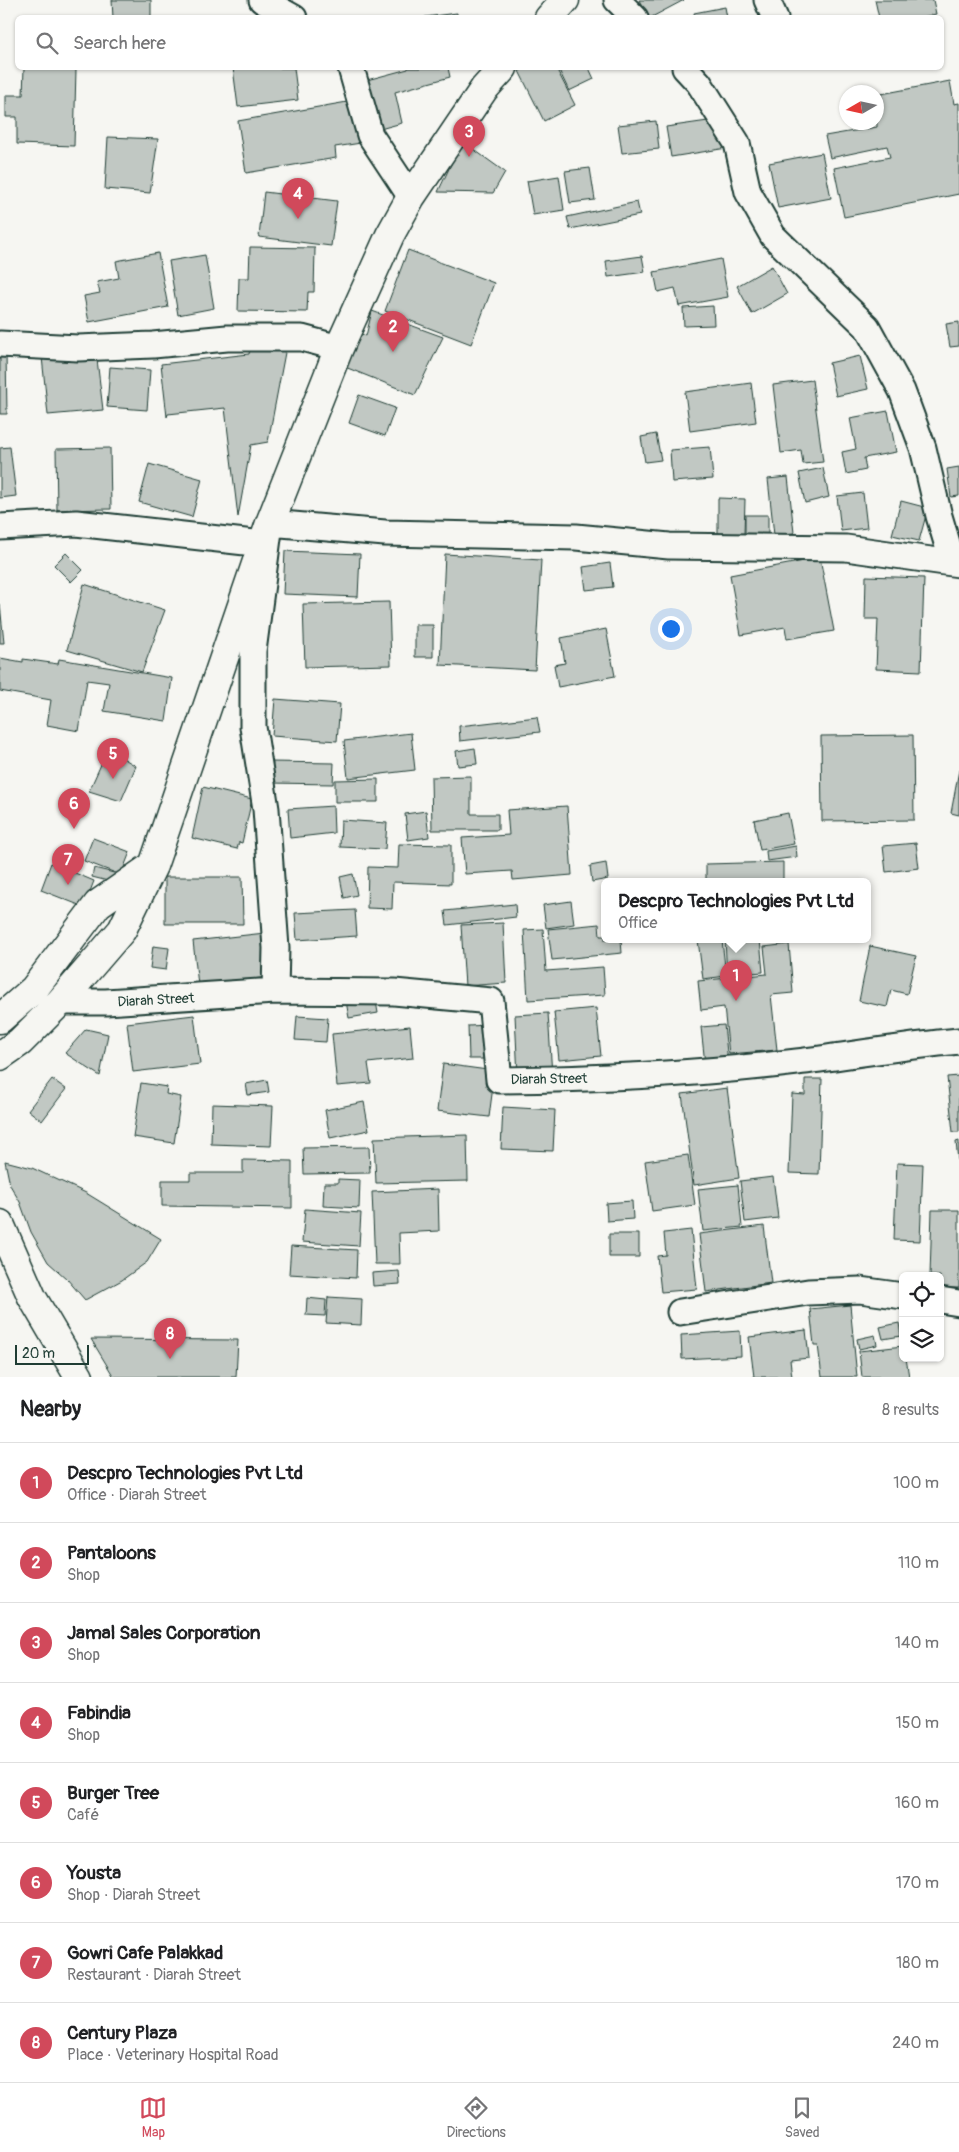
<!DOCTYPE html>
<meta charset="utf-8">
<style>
:root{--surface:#fff;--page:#f6f6f6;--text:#202124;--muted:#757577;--line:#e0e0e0;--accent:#d1495b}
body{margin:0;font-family:Pangolin,sans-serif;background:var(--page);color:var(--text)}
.controls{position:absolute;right:15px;bottom:15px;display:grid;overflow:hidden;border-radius:8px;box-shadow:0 1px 4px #0004}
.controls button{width:45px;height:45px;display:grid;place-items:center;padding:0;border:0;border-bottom:1px solid var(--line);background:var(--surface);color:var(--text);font:25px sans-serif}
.compass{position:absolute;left:839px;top:85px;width:45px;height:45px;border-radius:50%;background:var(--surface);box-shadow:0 1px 4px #0004;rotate:261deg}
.scale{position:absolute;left:15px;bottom:12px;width:74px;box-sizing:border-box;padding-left:5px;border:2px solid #1f3d34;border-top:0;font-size:14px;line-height:18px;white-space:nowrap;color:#1f3d34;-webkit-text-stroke:4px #f6f6f2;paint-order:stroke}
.you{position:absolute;left:670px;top:628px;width:18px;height:18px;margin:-12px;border:4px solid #fff;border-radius:50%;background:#1a73e8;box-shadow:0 0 0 8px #1a73e833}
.badge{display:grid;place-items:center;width:32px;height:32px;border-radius:50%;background:var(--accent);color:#fff;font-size:16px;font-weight:700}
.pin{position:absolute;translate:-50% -41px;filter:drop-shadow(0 1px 2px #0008)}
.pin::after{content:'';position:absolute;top:26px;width:18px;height:15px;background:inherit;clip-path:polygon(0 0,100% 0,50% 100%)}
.popup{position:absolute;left:601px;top:878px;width:270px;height:65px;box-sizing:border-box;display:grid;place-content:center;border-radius:8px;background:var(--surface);filter:drop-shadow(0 1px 4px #0005);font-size:16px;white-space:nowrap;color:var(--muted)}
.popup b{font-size:19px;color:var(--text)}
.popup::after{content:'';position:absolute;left:50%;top:100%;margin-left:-10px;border:10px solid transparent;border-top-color:var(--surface)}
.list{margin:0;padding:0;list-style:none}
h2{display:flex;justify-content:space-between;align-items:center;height:65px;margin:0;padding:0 20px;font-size:21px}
h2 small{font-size:16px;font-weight:400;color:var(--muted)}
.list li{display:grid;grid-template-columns:32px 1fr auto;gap:15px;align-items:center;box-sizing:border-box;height:80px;padding:0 20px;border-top:1px solid var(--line)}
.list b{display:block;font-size:19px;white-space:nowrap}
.list p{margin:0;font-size:16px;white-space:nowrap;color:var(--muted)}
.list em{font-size:16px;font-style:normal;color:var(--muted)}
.icon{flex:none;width:28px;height:28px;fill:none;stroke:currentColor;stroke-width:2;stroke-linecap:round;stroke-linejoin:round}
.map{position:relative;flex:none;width:959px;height:1377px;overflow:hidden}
.search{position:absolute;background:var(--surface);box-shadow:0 1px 4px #0004;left:15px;right:15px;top:15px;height:55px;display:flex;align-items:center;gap:12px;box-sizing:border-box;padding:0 18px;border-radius:8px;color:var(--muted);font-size:19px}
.sheet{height:705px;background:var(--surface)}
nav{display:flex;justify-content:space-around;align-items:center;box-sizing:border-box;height:70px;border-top:1px solid var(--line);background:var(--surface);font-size:14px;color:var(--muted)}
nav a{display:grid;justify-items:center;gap:2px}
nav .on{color:var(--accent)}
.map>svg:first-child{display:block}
.building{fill:#c1c8c3;stroke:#1f3d34}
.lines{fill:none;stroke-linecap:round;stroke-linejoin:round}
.minor-casing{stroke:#1f3d34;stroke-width:29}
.major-casing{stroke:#1f3d34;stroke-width:31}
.minor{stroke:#f6f6f2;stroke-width:25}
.major{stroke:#f6f6f2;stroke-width:28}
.labels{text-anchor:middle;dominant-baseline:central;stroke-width:4.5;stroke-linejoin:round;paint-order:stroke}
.street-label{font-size:14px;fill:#1f3d34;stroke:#f6f6f2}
</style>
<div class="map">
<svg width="959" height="1377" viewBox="0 0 959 1377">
<rect width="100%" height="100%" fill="#f6f6f2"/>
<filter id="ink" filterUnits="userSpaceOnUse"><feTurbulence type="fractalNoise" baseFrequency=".02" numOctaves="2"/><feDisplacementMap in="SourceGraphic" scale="10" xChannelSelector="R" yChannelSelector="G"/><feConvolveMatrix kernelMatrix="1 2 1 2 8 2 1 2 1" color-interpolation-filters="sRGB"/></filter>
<g filter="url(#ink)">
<path class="building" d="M112 0H151V18H113Z
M639 0H684L650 18H648Z
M875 0H933L936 14 919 18H879Z
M725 7 727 18H695L694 13Z
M457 13V18H425V17Z
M24 68 76 69 74 146 17 144V117H6V95H23Z
M233 68H294L298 100 238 107Z
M408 68H448L450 77 395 92 402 123 380 129 367 80 408 69Z
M526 68H556L575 105 544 121 519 71Z
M558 68H589L594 79 569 91Z
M950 81 954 104 959 103V194L844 217 834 168 890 157 887 146 830 158 825 136 877 127 876 95Z
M353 101 361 143 335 147 336 158 246 173 238 121Z
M722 119 727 148 671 157 666 127Z
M656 121 659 149 622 153 618 125Z
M108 137 158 139 150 193 105 189Z
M462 141 505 172 493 193 438 192Z
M822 153 831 198 778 208 769 163Z
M590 168 595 200 570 203 565 171Z
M559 176 564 210 533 215 527 181Z
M264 192 337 201 331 246 259 237Z
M637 202 640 215 570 229 567 217Z
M250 247 315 248 314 292H308L307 312 238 311 239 278H249Z
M408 250 494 283 471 344 385 311Z
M158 253 168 307 89 322 84 296 100 293 97 282 119 278 116 261Z
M205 255 214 308 178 315 169 261Z
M642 256 645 272 608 277 606 261Z
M721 259 728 297 679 306 675 288 658 292 654 272Z
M772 266 787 294 752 314 737 286Z
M713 306 714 325 684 326 683 308Z
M372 311 443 337 415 395 345 367 357 332 366 336Z
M959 322V346L950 347 946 324Z
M252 341 287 342 268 442 251 445 238 517 225 408 168 414 167 417 161 364 249 354Z
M96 351 103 410 48 415 42 357Z
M0 353H6L7 414H0Z
M860 356 868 389 836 396 829 363Z
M110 367 150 370 147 410 107 407Z
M812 380 823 462 803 464 801 450 781 453 773 385Z
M751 383 756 422 690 431 685 392Z
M359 395 395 408 385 436 349 423Z
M888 411 896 452 864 458 866 470 846 474 842 452 856 449 850 418Z
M656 434 661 460 645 462 641 437Z
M10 447 16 496 0 498V448Z
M710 447 713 479 672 482 670 450Z
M110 448 111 509 57 510 56 449Z
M149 464 202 479 192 517 139 502Z
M959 467V496L951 497 947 469Z
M823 468 829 497 805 503 799 473Z
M788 477 794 533 774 535 768 479Z
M863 493 867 528 841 531 837 496Z
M718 498 745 499 744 535 718 534Z
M901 501 928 508 919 541 892 535Z
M745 515H768V543H745Z
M285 551 360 554 358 597 283 594Z
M66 553 83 570 71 582 54 565Z
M445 554 541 560 535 670 440 665Z
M820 558 834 631 787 639 785 627 741 635 730 575Z
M610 563 613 587 586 590 583 567Z
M866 576 924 578 921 671 876 669 878 619H865Z
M84 584 165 610 142 672 67 650Z
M389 602 391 665 305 667 303 604Z
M0 604 4 643H0Z
M415 625H433V657H415Z
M606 629 615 676 558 687 554 665 565 663 561 638Z
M0 658 23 662V659L58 664 59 659 172 678 166 721 104 711 109 683 87 680 79 731 47 725 51 700 0 691Z
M275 699 340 704 337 741 272 736Z
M537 717 540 732 460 741 459 726Z
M411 733 415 770 348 778 344 741Z
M913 735 914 820 822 821 821 736Z
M475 748 477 764 458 766 456 751Z
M108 749 136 766 121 801 89 791Z
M271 762 334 763 333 784 270 783Z
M959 770V815L951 813Z
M471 776V814H498V830H432L431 777Z
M378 779V802H335V780Z
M203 787 252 799 242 843 239 842 237 849 192 838Z
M333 806 334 833 290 838 288 809Z
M567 806 572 875 513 880 512 871 465 874 462 838 509 835 507 810Z
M426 811 429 837 408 840 405 814Z
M788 813 794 844 760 850 754 820Z
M341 820 387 823 385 849 340 847Z
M93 838 130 852 121 875 84 861Z
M916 843 919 868 886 872 883 846Z
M399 844 451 845V884L393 882 392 909 367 908 368 867 398 868Z
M796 846 797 857 767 861 766 851Z
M783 862V882H706V864Z
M51 863 94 881 84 907 41 890Z
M606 863 608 879 592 882 590 866Z
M94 868 118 874 116 883 92 877Z
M353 874 357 895 344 898 340 877Z
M165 877H242L243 924H165Z
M571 901 574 924 546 928 543 905Z
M515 904 516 917 447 925 445 911Z
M355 910 357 936 297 940 295 913Z
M503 923 506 983 465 986 461 925Z
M599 924 600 936H605V940H621L622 953 552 960 548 929Z
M543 929 546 971 603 967 605 995 528 1000 524 930Z
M265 933 270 977 198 985 193 941Z
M698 940H722L726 976 703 979Z
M725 940H760L763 972 727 975Z
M789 944 793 993 771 995 777 1050 729 1054 724 1007 701 1010 698 981 767 974 764 947Z
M153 946 169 948 166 970 150 968Z
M870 946 916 956 907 994 891 990 887 1007 859 1001Z
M375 996 378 1013 349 1018 346 1001Z
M596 1008 601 1056 559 1060 554 1012Z
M548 1013 552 1075 518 1077 515 1015Z
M194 1015 200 1064 133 1072 127 1023Z
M297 1016 328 1018 326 1042 295 1040Z
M491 1025V1059H469L468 1026Z
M724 1025 728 1062 705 1064 701 1027Z
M410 1026 413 1058 368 1063 371 1083 337 1086 332 1034Z
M86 1029 108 1034 100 1076 65 1053Z
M443 1064 495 1071 489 1117 437 1111Z
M959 1076V1132H953L947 1077Z
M52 1079 66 1089 42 1121 28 1110Z
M805 1079H822L819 1174 789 1173 792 1094 805 1095Z
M267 1080 269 1092 248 1095 246 1084Z
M141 1083 167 1087 166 1094 181 1097 174 1143 133 1137Z
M727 1088 739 1178 694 1185 682 1094Z
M364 1102 369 1130 330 1138 325 1110Z
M212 1104 273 1106 271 1146 211 1144Z
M503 1107 555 1110 553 1151 501 1149Z
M467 1135 468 1181 376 1183 374 1138Z
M959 1141V1170L956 1142Z
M369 1147 370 1173 304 1174 303 1148Z
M688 1155 695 1205 652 1211 645 1161Z
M243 1160 292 1161V1208L162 1206V1180H190V1173H243Z
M5 1161 32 1168 86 1193 161 1239 147 1262 122 1280 85 1300 67 1279 48 1262 31 1232 20 1202 10 1185Z
M897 1163 923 1164 920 1241 894 1240Z
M773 1177 778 1218 745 1222 740 1181Z
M338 1179 360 1180 359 1208 323 1206 324 1183H338Z
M738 1185 742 1227 703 1231 698 1189Z
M438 1189 439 1231 399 1233 400 1264H375L372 1192Z
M632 1201 633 1219 607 1221 606 1203Z
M305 1209 361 1213 359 1246 302 1242Z
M932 1210H959V1288H940V1276H930Z
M764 1226 771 1283 706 1292 699 1234Z
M691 1230 697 1289 661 1292 657 1256 666 1255 664 1233Z
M609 1234H639V1257H609Z
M291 1246 357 1250 356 1278 289 1274Z
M399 1271 400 1284 373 1286 372 1273Z
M328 1297 362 1299 361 1325 326 1323Z
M307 1298 326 1300 325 1316 306 1315Z
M850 1305 857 1377H822L818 1345H814L810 1309Z
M899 1323 901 1336 883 1339 880 1327Z
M806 1330 809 1358 790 1360 792 1377H754L749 1337Z
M740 1331 741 1356 682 1359 681 1335Z
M875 1335 877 1345 859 1349 857 1339Z
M91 1339 238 1340 236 1377H114Z
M903 1346V1358H906L909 1377H862L859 1351Z"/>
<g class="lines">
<g class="minor-casing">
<path id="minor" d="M262 0 294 18
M617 0 635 18
M767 0 775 18
M351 68 370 135 411 197
M685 68 699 83 737 143 748 192 773 236 867 327 902 391 923 448 939 516 953 563
M0 344 78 348 153 345 227 338H302L339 348
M0 527 76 523 263 544
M275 991 276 948 266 809 253 727V651L270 523 385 533 576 537 669 546 846 548 959 564
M60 1002H106L275 991 394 992 491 1001 499 1080C599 1079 698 1074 797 1062 851 1055 905 1046 959 1041
M940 1300 959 1303
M680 1312 808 1292 860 1290 903 1296"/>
</g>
<g class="major-casing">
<path id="major" d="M549 18 565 0
M0 1019 34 989 98 904 151 867
M0 1056 20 1042 60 1002 122 930 153 866 270 523 339 348 390 235 411 197 484 89 503 68
M0 1224 32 1297 79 1377"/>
</g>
<use href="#minor" class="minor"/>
<use href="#major" class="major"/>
</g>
</g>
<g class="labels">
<g class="street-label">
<text transform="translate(156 1000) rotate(-3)">Diarah Street</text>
<text transform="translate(549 1079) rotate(-1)">Diarah Street</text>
</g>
</g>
</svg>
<div class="controls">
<button><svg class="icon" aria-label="locate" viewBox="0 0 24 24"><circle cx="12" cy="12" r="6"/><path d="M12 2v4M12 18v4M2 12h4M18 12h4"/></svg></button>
<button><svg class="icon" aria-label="layers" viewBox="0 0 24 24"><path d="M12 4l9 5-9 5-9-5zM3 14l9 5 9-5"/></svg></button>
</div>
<svg class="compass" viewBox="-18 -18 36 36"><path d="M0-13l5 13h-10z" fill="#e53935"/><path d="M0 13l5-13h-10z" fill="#757577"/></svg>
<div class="scale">20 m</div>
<div class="you"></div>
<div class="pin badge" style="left:736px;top:1001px">1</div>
<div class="popup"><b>Descpro Technologies Pvt Ltd</b>Office</div>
<div class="pin badge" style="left:393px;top:352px">2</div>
<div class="pin badge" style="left:469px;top:157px">3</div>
<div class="pin badge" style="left:298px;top:219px">4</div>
<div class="pin badge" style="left:113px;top:779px">5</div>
<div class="pin badge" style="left:74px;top:829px">6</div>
<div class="pin badge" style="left:68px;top:885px">7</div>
<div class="pin badge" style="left:170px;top:1359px">8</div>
<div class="search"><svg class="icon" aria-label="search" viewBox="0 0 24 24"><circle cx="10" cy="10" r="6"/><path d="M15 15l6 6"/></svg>Search here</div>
</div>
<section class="sheet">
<h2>Nearby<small>8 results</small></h2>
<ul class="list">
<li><span class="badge">1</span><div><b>Descpro Technologies Pvt Ltd</b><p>Office · Diarah Street</p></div><em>100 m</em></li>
<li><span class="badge">2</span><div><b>Pantaloons</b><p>Shop</p></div><em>110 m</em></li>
<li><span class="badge">3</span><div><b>Jamal Sales Corporation</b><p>Shop</p></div><em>140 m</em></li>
<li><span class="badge">4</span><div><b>Fabindia</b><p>Shop</p></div><em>150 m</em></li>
<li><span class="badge">5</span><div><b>Burger Tree</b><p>Café</p></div><em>160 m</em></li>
<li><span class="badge">6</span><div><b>Yousta</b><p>Shop · Diarah Street</p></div><em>170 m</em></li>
<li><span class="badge">7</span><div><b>Gowri Cafe Palakkad</b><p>Restaurant · Diarah Street</p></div><em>180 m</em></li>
<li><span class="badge">8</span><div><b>Century Plaza</b><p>Place · Veterinary Hospital Road</p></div><em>240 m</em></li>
</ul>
</section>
<nav>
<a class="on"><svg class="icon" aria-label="map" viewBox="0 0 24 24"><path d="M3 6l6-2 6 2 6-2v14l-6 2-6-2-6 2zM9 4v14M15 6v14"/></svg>Map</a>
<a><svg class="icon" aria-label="directions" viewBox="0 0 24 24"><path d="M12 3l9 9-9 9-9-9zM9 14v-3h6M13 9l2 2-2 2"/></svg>Directions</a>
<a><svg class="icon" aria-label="saved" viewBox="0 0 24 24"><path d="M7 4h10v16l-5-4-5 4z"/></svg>Saved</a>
</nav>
